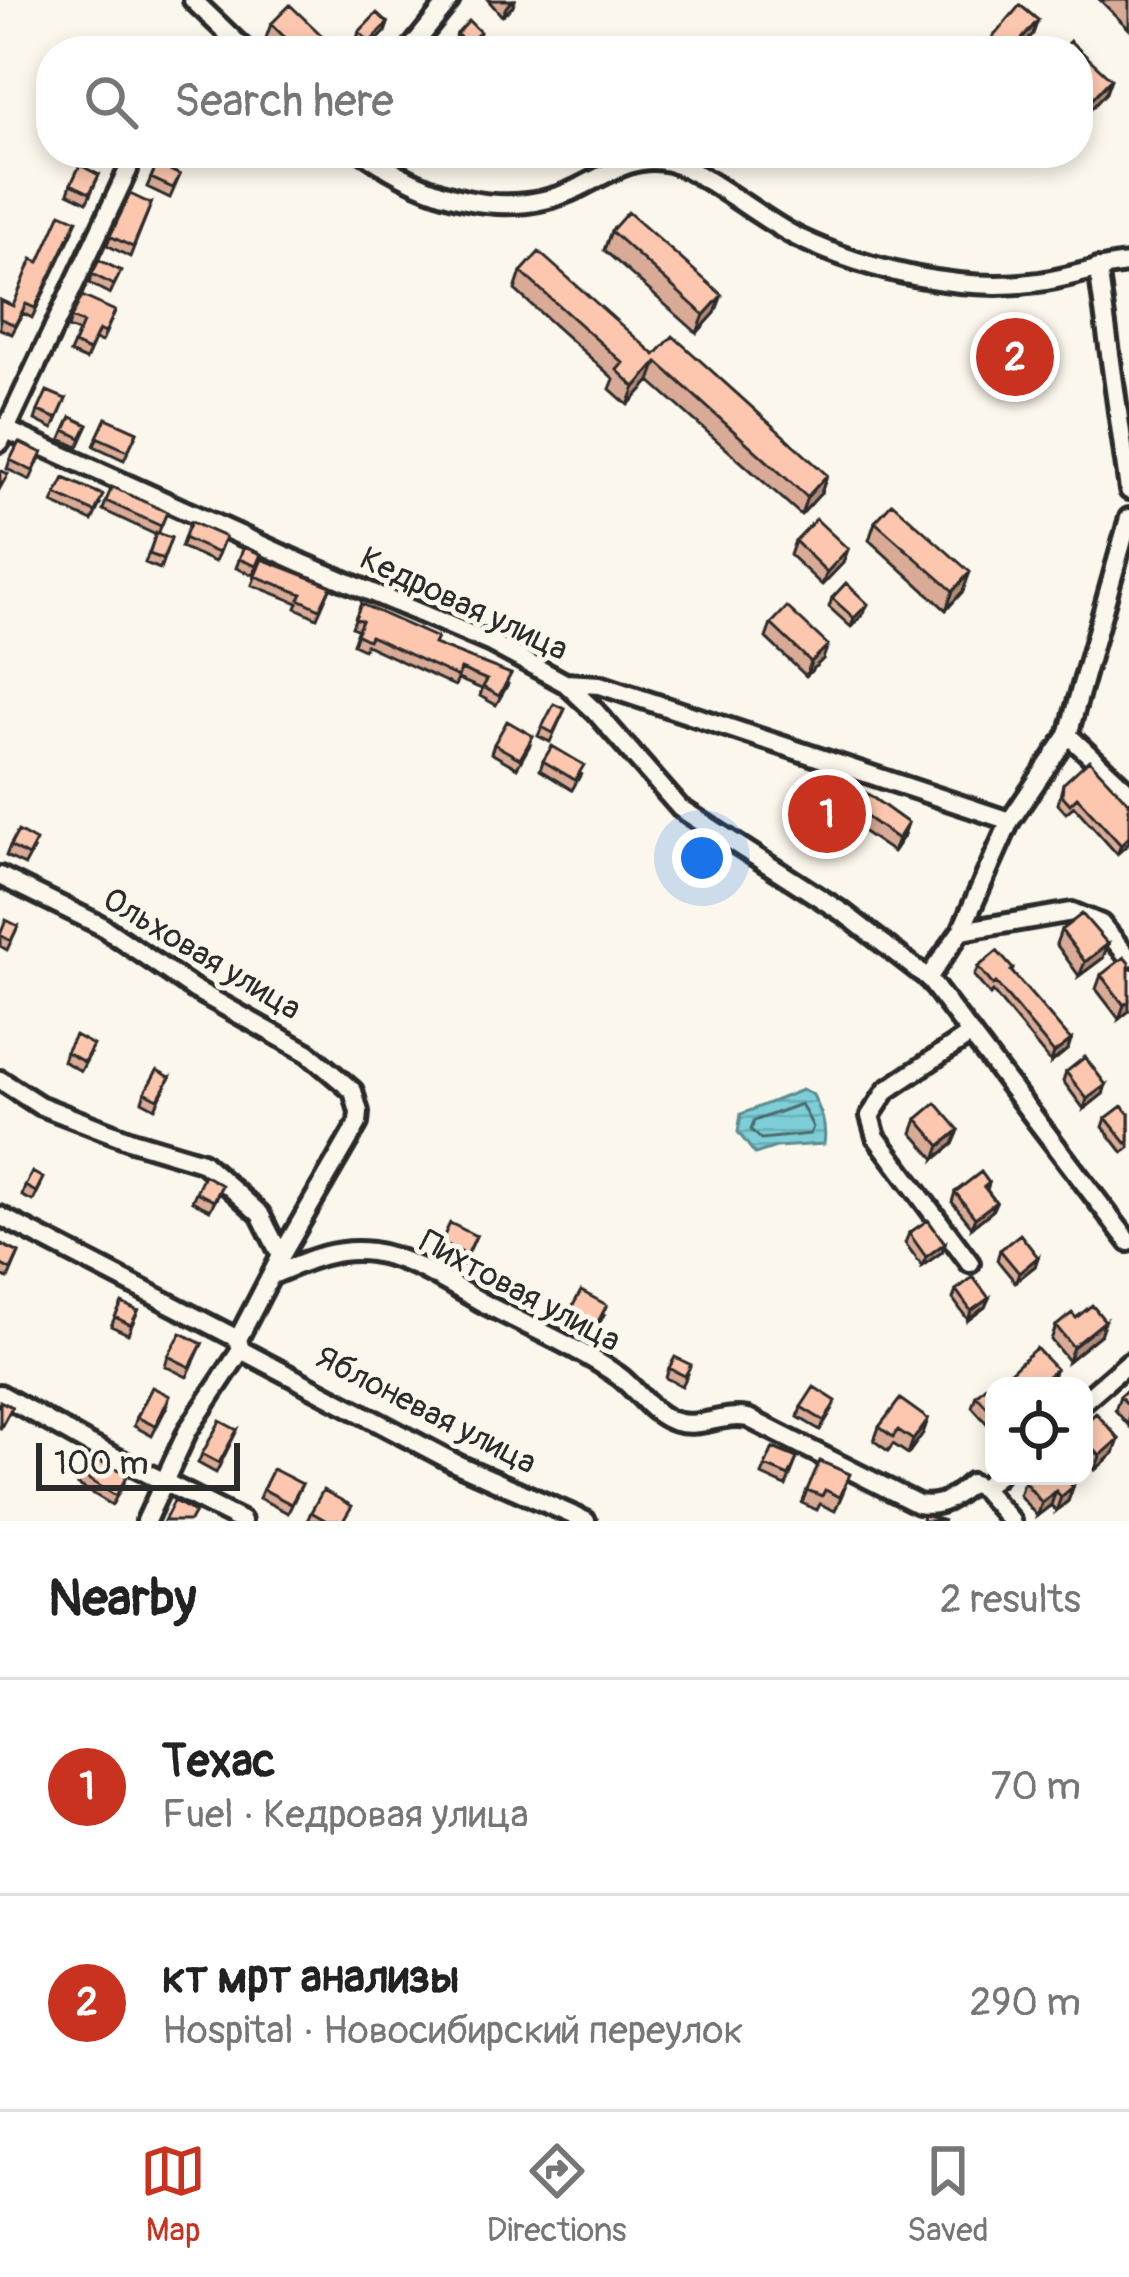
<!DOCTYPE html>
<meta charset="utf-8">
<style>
:root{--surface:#fff;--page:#f6f6f6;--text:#222;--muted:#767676;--line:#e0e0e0;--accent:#c8321e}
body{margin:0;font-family:Pangolin,sans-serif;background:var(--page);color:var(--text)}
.controls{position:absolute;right:36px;bottom:36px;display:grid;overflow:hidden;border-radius:24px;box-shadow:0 6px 18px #0003}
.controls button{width:108px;height:108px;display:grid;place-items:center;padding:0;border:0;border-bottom:3px solid var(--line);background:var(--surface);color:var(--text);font:60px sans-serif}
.scale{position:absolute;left:36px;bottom:30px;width:204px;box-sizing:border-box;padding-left:12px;border:6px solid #2b2b2b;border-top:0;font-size:33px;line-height:42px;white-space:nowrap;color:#2b2b2b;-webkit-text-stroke:9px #fbf7ec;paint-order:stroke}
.you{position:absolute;left:702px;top:858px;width:42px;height:42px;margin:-30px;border:9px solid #fff;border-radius:50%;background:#1a73e8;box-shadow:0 0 0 18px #1a73e833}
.badge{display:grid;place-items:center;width:78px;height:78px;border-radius:50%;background:var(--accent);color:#fff;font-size:39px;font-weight:700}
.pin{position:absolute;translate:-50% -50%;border:6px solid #fff;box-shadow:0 3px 12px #0006}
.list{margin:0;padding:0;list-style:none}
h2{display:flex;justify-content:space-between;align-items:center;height:156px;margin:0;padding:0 48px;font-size:51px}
h2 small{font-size:39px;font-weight:400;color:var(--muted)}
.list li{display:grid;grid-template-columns:78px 1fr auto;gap:36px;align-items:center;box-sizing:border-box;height:216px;padding:0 48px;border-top:3px solid var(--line)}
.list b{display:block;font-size:45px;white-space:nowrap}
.list p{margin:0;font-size:39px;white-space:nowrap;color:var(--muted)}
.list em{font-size:39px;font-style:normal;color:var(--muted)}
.icon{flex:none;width:66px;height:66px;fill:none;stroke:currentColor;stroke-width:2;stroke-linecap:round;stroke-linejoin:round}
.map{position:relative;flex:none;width:1129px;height:1521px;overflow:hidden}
.search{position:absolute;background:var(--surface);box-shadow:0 6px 18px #0003;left:36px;right:36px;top:36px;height:132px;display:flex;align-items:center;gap:30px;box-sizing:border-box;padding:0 42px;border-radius:48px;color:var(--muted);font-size:45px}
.sheet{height:588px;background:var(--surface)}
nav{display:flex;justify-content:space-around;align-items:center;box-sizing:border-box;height:168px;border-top:3px solid var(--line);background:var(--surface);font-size:33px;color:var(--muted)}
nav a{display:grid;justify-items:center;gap:6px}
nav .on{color:var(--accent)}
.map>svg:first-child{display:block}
.water{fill:url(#water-rules);stroke:#5c8d92;stroke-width:3}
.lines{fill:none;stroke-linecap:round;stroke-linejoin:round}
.shore{stroke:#4c6c6f;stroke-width:3}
.minor-casing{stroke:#2b2b2b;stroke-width:26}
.minor{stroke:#fbf7ec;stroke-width:16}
.wall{fill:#d9ab96;stroke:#2b2b2b;stroke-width:3}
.shaded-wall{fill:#b08b7a;stroke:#2b2b2b;stroke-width:3}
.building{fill:#fcc7ae;stroke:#2b2b2b;stroke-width:3}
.labels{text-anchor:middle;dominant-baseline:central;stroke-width:10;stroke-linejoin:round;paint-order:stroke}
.street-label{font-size:33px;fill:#2b2b2b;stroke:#fbf7ec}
</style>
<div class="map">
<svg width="1129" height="1521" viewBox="0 0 1129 1521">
<defs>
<pattern id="water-rules" width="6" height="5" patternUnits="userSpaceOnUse" patternTransform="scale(3)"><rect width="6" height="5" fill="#7dced6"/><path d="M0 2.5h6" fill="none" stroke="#6cb1b8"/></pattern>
</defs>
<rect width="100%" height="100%" fill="#fbf7ec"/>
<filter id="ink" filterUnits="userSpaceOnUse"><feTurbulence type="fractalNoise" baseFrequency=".00833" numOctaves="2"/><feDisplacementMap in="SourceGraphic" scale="24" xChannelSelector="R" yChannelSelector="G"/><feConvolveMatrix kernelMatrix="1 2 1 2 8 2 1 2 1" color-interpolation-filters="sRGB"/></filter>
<g filter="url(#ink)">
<path class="water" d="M802 1090 813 1095C821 1112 827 1125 824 1144L776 1147 755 1154 738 1132 741 1114Z"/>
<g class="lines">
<path class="shore" d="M801 1104 813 1127 810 1134 761 1139 751 1130 754 1121Z"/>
<g class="minor-casing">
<path id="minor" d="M193 0 246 51
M409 51 450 0
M364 153C427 197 505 223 578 188 605 175 633 155 664 161 698 166 761 220 799 238 869 271 961 293 1039 282 1070 278 1098 266 1129 264
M1098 268 1129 490
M0 427 302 563 491 643 565 683 595 711 680 808 845 914 928 978 1129 1242
M0 442 128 170
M565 683 600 685 1010 821
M1068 735 1129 792
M0 876 100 925 194 989 308 1053 353 1091 359 1112 358 1123 281 1256 238 1339 241 1350 188 1430 146 1521
M961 931 1072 912 1101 924 1129 958
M928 978 961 931 1010 821 1068 735 1129 518
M0 1080 39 1105 132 1141 202 1162 260 1214 281 1256
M0 1216 238 1339
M970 1263 876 1137 870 1116 887 1090 971 1034
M275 1274C308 1260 336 1247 372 1252 413 1258 453 1287 489 1306 532 1328 579 1348 619 1376 638 1390 651 1415 676 1422 701 1429 722 1413 748 1418L918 1504C941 1508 954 1498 971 1483L982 1488
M241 1350 459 1465 586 1521
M0 1394 87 1443 242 1521
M1084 1401 1129 1362
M982 1488 1011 1521
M982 1488 997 1476"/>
</g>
<use href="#minor" class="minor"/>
</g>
<path class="wall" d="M488 0H515L513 6 502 16Z
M1100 0H1129V29Z
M388 23 385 32 367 51 356 41 359 32Z
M271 24 338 51H280L266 38Z
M457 34 477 41 467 51H461L453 44Z
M157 164 180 175 170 198 147 187Z
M99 175 87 202 68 193 71 184Z
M151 204 130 257 107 245 110 236Z
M74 229 32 318 23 313 12 334 0 329V300L13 306 39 262Z
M611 231 715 313 697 333 604 250Z
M99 260 121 271 110 294 89 283Z
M521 272 655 355 827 475 821 493 801 515 650 381 628 405 610 389 614 379 515 290Z
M115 311 102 342 95 340 86 360 70 353 79 332 68 328 71 318Z
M1003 335 1040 379 1005 385 998 349Z
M66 399 53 429 35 420 38 411Z
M71 417 88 425 78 447 61 439Z
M106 418 137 432 124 460 94 446Z
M42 453 30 480 7 469 10 460Z
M56 494 100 504 92 521 52 503Z
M106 501 167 512 158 534 171 538 160 569 145 563 156 535 103 510Z
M191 522 225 537 215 562 181 547Z
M875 522 963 591 946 610 869 540Z
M795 541 848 549 843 563 822 585 790 555Z
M244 547 261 554 253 575 236 568Z
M262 559 331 586 317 618 296 608 298 603 252 585Z
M832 598 864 613 851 627 829 607Z
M361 604 508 684 496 705 480 696 482 689 458 679 455 686 366 645 364 649 353 644 358 630 352 627Z
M771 624 823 659 806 676 766 638Z
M565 709 550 742 538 736 542 727Z
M494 744 530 745 517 768 491 753Z
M543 761 581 774 572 790 540 770Z
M1063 784 1129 843 1117 854 1074 806 1066 813 1058 804Z
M851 806 908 823 903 837 893 852 846 820Z
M844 828 827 855 805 840 807 835Z
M689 840 718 854 709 875 680 861Z
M10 846 33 850 25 865 6 856Z
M18 926 7 950 0 946V932Z
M1061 930 1103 958 1079 976 1056 944Z
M978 967 1013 969 1012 972 1068 1049 1051 1063 993 992 990 995 974 976Z
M1101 975 1129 1011 1119 1019 1096 989Z
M66 1052 90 1054 81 1071 63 1061Z
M1066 1072 1103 1094 1084 1109 1063 1081Z
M170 1077 155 1108 142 1101 145 1092Z
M1129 1114V1148L1123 1153 1103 1127 1106 1118Z
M917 1119 959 1130 953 1144 935 1159 912 1133Z
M989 1183 987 1190 996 1202 992 1211 972 1227 952 1202 955 1192Z
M25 1186 40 1187 33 1201 22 1196Z
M196 1192 219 1194 210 1210 192 1201Z
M909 1233 945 1243 942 1252 922 1266 905 1243Z
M476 1236 463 1265 437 1252 441 1242Z
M0 1243 19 1253 8 1279 0 1275Z
M1000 1250 1038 1257 1035 1266 1015 1282 997 1260Z
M956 1290 989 1298 985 1307 968 1320 953 1299Z
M138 1311 128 1334 111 1326 115 1317Z
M604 1315 590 1340 563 1326 567 1316Z
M1076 1318 1100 1335 1068 1361 1051 1340 1056 1326Z
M202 1344 187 1377 165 1366 168 1356Z
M669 1368 688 1374 682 1386 666 1378Z
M1051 1382 1047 1386H994V1425L991 1428 972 1407 976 1395 995 1386Z
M1129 1388V1426L1115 1410 1120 1396Z
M167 1406 152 1436 134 1426 137 1417Z
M801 1407 832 1410 820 1430 798 1417Z
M928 1419 923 1433 908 1454 893 1444 888 1451 874 1441 879 1427Z
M1084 1424 1119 1439 1114 1453 1095 1470 1084 1457Z
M237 1430 216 1473 198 1463 202 1454Z
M773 1448 797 1458 786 1486 762 1475Z
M80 1474 124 1483 112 1505 77 1484Z
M1024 1481 1071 1484 1073 1487 1068 1501 1056 1511 1051 1505 1037 1516 1019 1495Z
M302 1484 288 1513 259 1498 263 1489Z
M845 1488 835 1511 820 1504 817 1510 802 1503 807 1490Z
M311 1512 346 1521H307Z"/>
<path class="shaded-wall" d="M513 0H515L513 6 502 16 506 7Z
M1038 20 1033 34 1019 51H1012Z
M388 23 385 32 367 51 370 42Z
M480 32 477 41 465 51 467 45Z
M1111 79 1106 93 1078 123 1082 110Z
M722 295 715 313 697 333 704 315Z
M657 362 650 381 628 405 635 387Z
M1045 365 1040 379 1005 385 1010 371Z
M827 475 821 493 801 515 807 497Z
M848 549 843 563 822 585 827 572Z
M970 572 963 591 946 610 953 591Z
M868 604 864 613 851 627 854 618Z
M828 645 823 659 806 676 811 662Z
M908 823 903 837 893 852 898 839Z
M1129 837V843L1117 854 1121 845Z
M1108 944 1103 958 1079 976 1085 962Z
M1129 1001V1011L1119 1019 1124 1005Z
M1071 1040 1068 1049 1051 1063 1054 1053Z
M1106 1085 1103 1094 1084 1109 1087 1099Z
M959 1130 953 1144 935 1159 940 1146Z
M996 1202 992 1211 972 1227 975 1218Z
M945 1243 942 1252 922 1266 926 1257Z
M1038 1257 1035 1266 1015 1282 1019 1273Z
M989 1298 985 1307 968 1320 971 1311Z
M1105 1321 1100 1335 1068 1361 1073 1347Z
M1056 1369 1051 1382 1047 1386H1037Z
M928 1419 923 1433 908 1454 913 1440Z
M1119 1439 1114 1453 1095 1470 1100 1456Z
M1073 1487 1068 1501 1056 1511 1061 1497Z
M1056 1491 1051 1505 1037 1516 1042 1503Z"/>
<path class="building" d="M290 5 338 51H299L271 24Z
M1020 5 1038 20 1012 51H995L987 44Z
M377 13 388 23 370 42 359 32Z
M469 21 480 32 467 45 457 34Z
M1070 41 1111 79 1082 110 1078 106V51H1061Z
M434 42 443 51H424Z
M157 164 180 175 173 188 151 178Z
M80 165 99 175 90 193 71 184Z
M130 194 151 204 133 247 110 236Z
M628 212 722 295 704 315 611 231Z
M61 213 77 220 35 308 26 304 15 325 0 318V300L13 306 32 259 39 262Z
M539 252 655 355 673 336 827 475 807 497 657 362 635 387 617 370 623 363 521 272Z
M99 260 121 271 114 285 92 274Z
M82 296 115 311 105 333 99 330 89 351 74 344 83 323 71 318Z
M1038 329 1045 365 1010 371 1003 335Z
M47 391 66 399 57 419 38 411Z
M71 417 88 425 81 438 65 430Z
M106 418 137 432 128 451 97 437Z
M19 442 42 453 33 471 10 460Z
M0 470 8 474 0 488Z
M64 478 103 495 95 512 56 494Z
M112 487 167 512 161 526 106 501Z
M892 503 970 572 953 591 875 522Z
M816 519 848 549 827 572 795 541Z
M191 522 225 537 218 553 184 538Z
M156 533 171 538 163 559 149 554Z
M244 547 261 554 256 566 239 559Z
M262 559 331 586 320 609 299 599 302 594 255 576Z
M846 583 868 604 854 618 832 598Z
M361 604 437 638 434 644 511 674 499 696 483 687 487 680 461 669 458 677 370 636 368 640 356 634 362 621 355 618Z
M787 607 828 645 811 662 771 624Z
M554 704 565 709 553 733 542 727Z
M507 721 533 736 520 759 494 744Z
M552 746 584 765 575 780 543 761Z
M1089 760 1129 803V837L1121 845 1077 797 1070 804 1062 795 1063 784Z
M862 790 908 823 898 839 851 806Z
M822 813 844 828 829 850 807 835Z
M18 831 36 841 28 856 10 846Z
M689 840 718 854 713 865 683 852Z
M1082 914 1108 944 1085 962 1061 930Z
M6 920 18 926 11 941 0 935Z
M997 951 1013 969 1011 971 1071 1040 1054 1053 996 983 993 985 978 967Z
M1124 957 1129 963V1001L1124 1005 1101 975Z
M75 1035 93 1045 84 1062 66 1052Z
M1085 1057 1106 1085 1087 1099 1066 1072Z
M157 1070 170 1077 158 1099 145 1092Z
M936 1103 959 1130 940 1146 917 1119Z
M1122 1106 1129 1114V1141L1126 1143 1106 1118Z
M32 1172 43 1178 36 1192 25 1186Z
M981 1172 989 1183 984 1187 996 1202 975 1218 955 1192Z
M204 1175 222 1185 214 1201 196 1192Z
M928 1220 945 1243 926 1257 909 1233Z
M450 1223 476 1236 467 1255 441 1242Z
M1020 1234 1038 1257 1019 1273 1000 1250Z
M0 1244 19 1253 11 1270 0 1264Z
M973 1277 989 1298 971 1311 956 1290Z
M581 1291 607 1305 593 1331 567 1316Z
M122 1303 138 1311 131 1325 115 1317Z
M1092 1305 1105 1321 1073 1347 1056 1326 1072 1313 1076 1318Z
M181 1333 202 1344 190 1367 168 1356Z
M1036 1348 1056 1369 1037 1386H994V1414L976 1395 991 1381 995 1386Z
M675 1357 691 1365 685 1376 669 1368Z
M152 1387 170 1396 155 1426 137 1417Z
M814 1387 836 1401 824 1421 801 1407Z
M1129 1388V1406L1120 1396Z
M900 1399 928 1419 913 1440 898 1430 893 1437 879 1427Z
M0 1401 12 1407 0 1429Z
M1096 1413 1119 1439 1100 1456 1084 1438V1424Z
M220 1421 237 1430 219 1463 202 1454Z
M773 1448 797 1458 789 1476 765 1466Z
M90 1457 128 1474 116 1496 80 1474Z
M820 1461 850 1474 840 1497 825 1490 822 1496 807 1490Z
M273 1469 302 1484 291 1504 263 1489Z
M1031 1476H1073L1068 1481 1073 1487 1061 1497 1056 1491 1042 1503 1024 1481Z
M323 1490 352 1506 343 1521H327L311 1512Z
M174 1501 195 1512 190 1521H164Z
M923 1515 945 1521H922Z"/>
</g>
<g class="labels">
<g class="street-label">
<text transform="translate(464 604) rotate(25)">Кедровая улица</text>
<text transform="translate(202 954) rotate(31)">Ольховая улица</text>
<text transform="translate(520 1291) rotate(28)">Пихтовая улица</text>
<text transform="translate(426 1410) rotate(27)">Яблоневая улица</text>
</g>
</g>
</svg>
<div class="controls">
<button><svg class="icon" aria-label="locate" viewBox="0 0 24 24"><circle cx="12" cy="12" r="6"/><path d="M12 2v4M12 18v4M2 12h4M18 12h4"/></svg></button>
</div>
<div class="scale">100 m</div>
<div class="you"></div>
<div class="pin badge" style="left:827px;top:814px">1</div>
<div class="pin badge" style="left:1015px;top:357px">2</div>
<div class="search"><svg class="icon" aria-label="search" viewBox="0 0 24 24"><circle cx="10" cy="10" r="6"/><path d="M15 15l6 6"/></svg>Search here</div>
</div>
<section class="sheet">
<h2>Nearby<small>2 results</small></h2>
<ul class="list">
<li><span class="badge">1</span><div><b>Техас</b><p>Fuel · Кедровая улица</p></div><em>70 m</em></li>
<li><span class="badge">2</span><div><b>кт мрт анализы</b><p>Hospital · Новосибирский переулок</p></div><em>290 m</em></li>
</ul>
</section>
<nav>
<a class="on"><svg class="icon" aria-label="map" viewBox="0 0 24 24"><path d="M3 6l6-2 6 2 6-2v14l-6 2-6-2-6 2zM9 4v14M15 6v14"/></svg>Map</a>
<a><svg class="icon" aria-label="directions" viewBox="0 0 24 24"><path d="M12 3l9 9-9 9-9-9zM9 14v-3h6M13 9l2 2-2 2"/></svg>Directions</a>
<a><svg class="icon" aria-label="saved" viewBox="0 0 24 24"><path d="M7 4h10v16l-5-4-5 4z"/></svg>Saved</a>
</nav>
